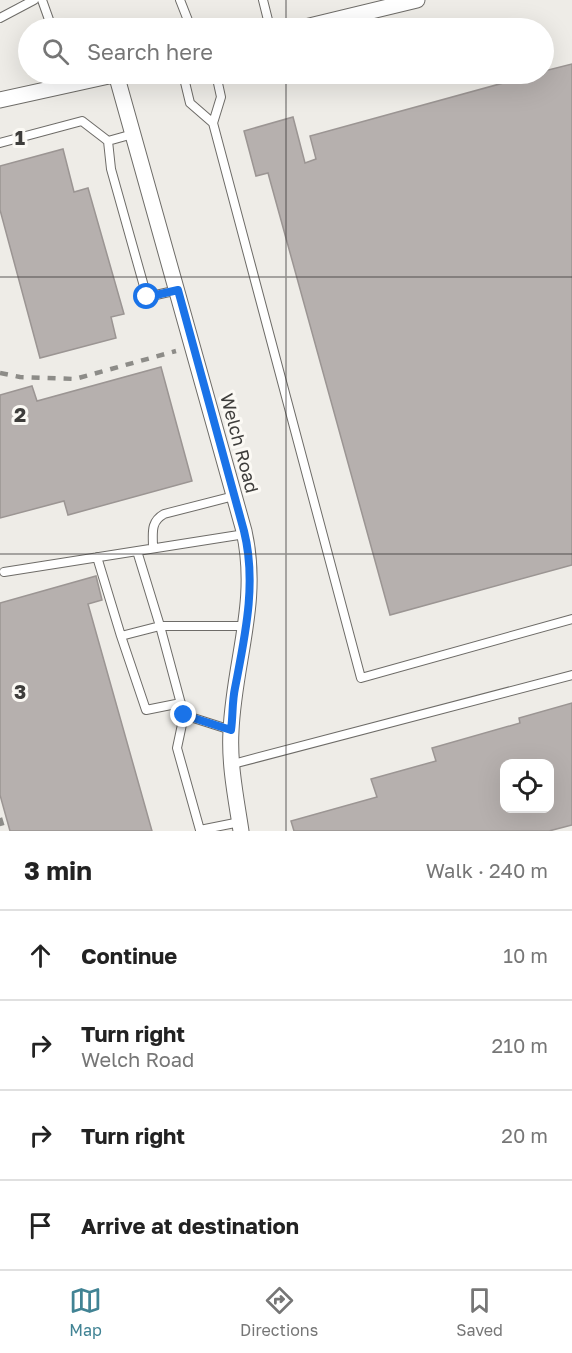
<!DOCTYPE html>
<meta charset="utf-8">
<style>
:root{--surface:#fff;--page:#f2f2f2;--text:#222;--muted:#767676;--line:#e0e0e0;--accent:#418394}
body{margin:0;font-family:"Golos Text",sans-serif;background:var(--page);color:var(--text)}
.controls{position:absolute;right:18px;bottom:18px;display:grid;overflow:hidden;border-radius:12px;box-shadow:0 6px 24px #0002}
.controls button{width:54px;height:54px;display:grid;place-items:center;padding:0;border:0;border-bottom:2px solid var(--line);background:var(--surface);color:var(--text);font:30px sans-serif}
.stop{position:absolute;width:18px;height:18px;margin:-14px;border:4px solid #1a73e8;border-radius:50%;background:#fff}
.stop.end{background:#1a73e8;border-color:#fff;box-shadow:0 2px 6px #0008}
.list{margin:0;padding:0;list-style:none}
h2{display:flex;justify-content:space-between;align-items:center;height:78px;margin:0;padding:0 24px;font-size:26px}
h2 small{font-size:20px;font-weight:400;color:var(--muted)}
.list li{display:grid;grid-template-columns:39px 1fr auto;gap:18px;align-items:center;box-sizing:border-box;height:90px;padding:0 24px;border-top:2px solid var(--line)}
.list b{display:block;font-size:22px;white-space:nowrap}
.list p{margin:0;font-size:20px;white-space:nowrap;color:var(--muted)}
.list em{font-size:20px;font-style:normal;color:var(--muted)}
.icon{flex:none;width:33px;height:33px;fill:none;stroke:currentColor;stroke-width:2;stroke-linecap:round;stroke-linejoin:round}
.map{position:relative;flex:none;width:572px;height:831px;overflow:hidden}
.search{position:absolute;background:var(--surface);box-shadow:0 6px 24px #0002;left:18px;right:18px;top:18px;height:66px;display:flex;align-items:center;gap:15px;box-sizing:border-box;padding:0 21px;border-radius:33px;color:var(--muted);font-size:22px}
.sheet{height:438px;background:var(--surface)}
nav{display:flex;justify-content:space-around;align-items:center;box-sizing:border-box;height:84px;border-top:2px solid var(--line);background:var(--surface);font-size:16px;color:var(--muted)}
nav a{display:grid;justify-items:center;gap:3px}
nav .on{color:var(--accent)}
.map>svg:first-child{display:block}
.building{fill:#b6b0ae;stroke:#9b9593;stroke-width:1.5;fill-rule:evenodd}
.lines{fill:none;stroke-linecap:round;stroke-linejoin:round}
.service-casing{stroke:#6e6c68;stroke-width:10}
.minor-casing{stroke:#6e6c68;stroke-width:17}
.service{stroke:#fff;stroke-width:8}
.minor{stroke:#fff;stroke-width:15}
.rail{stroke:#8d8c88;stroke-width:4.5;stroke-dasharray:8 8;stroke-linecap:butt}
.route{stroke:#1a73e8;stroke-width:8}
.grid{fill:none;stroke:#3e3d3b;stroke-width:1.5;stroke-opacity:0.55}
.labels{text-anchor:middle;dominant-baseline:central;stroke-width:6;stroke-linejoin:round;paint-order:stroke}
.street-label{font-size:18px;fill:#3e3d3b;stroke:#fbf9f4}
.grid-label{font-size:20px;text-anchor:middle;font-weight:bold;fill:#3e3d3b;stroke:#fbf9f4;stroke-width:6;stroke-linejoin:round;paint-order:stroke}
</style>
<div class="map">
<svg width="572" height="831" viewBox="0 0 572 831">
<rect width="100%" height="100%" fill="#eeece7"/>
<path class="building" d="M572 64V565L390 615 268 173 256 176 244 131 293 117 305 163 316 159 310 136 536 74H544V71Z
M63 149 74 192 88 188 124 314 111 317 116 338 40 358 0 210V166Z
M161 367 192 481 68 515 64 501 0 518V395L32 386 37 401Z
M96 576 102 600 88 604 152 831H10L0 795V603Z
M572 703V825L549 831H294L291 821 377 797 371 779 436 761 432 748 520 723 519 718ZM504 764H550V808H504Z"/>
<g class="lines">
<g class="service-casing">
<path id="service" d="M42 0 52 28
M180 0 191 28
M263 0 270 28
M0 18 34 0
M183 74 190 103 213 123
M216 74 221 97 213 123 361 678 572 619
M108 141 111 169 147 297 178 290
M0 143 82 121 108 141 133 134
M153 548C153 533 150 522 164 514L234 496
M97 557 121 636 160 626 137 551
M4 572 245 534
M121 636 146 710 181 703
M184 715 177 748 200 830 240 822
M231 730 184 715 160 626H246
M233 764 572 675"/>
</g>
<g class="minor-casing">
<path id="minor" d="M301 28 417 0
M116 74 244 531C260 602 234 661 231 731 229 764 236 798 241 831
M0 100 118 74"/>
</g>
<use href="#service" class="service"/>
<use href="#minor" class="minor"/>
<path class="rail" d="M0 373 20 377 75 379 176 351
M0 818 4 831"/>
</g>
<g class="lines">
<path class="route" d="M147 297 178 290 244 531C257 583 245 636 235 688 232 702 233 716 231 730L184 715"/>
</g>
<path class="grid" d="M286 0V28M286 74V831M0 277H572M0 554H572"/>
<g class="labels">
<g class="street-label">
<text transform="translate(240 443) rotate(75)">Welch Road</text>
</g>
</g>
<g class="grid-label">
<text x="20" y="145">1</text>
<text x="20" y="422">2</text>
<text x="20" y="699">3</text>
</g>
</svg>
<div class="controls">
<button><svg class="icon" aria-label="locate" viewBox="0 0 24 24"><circle cx="12" cy="12" r="6"/><path d="M12 2v4M12 18v4M2 12h4M18 12h4"/></svg></button>
</div>
<div class="stop" style="left:147px;top:297px"></div>
<div class="stop end" style="left:184px;top:715px"></div>
<div class="search"><svg class="icon" aria-label="search" viewBox="0 0 24 24"><circle cx="10" cy="10" r="6"/><path d="M15 15l6 6"/></svg>Search here</div>
</div>
<section class="sheet">
<h2>3 min<small>Walk · 240 m</small></h2>
<ul class="list">
<li><svg class="icon" aria-label="ahead" viewBox="0 0 24 24"><path d="M12 20V5M6 11l6-6 6 6"/></svg><div><b>Continue</b></div><em>10 m</em></li>
<li><svg class="icon" aria-label="right" viewBox="0 0 24 24"><path d="M7 20v-9h11M14 6l5 5-5 5"/></svg><div><b>Turn right</b><p>Welch Road</p></div><em>210 m</em></li>
<li><svg class="icon" aria-label="right" viewBox="0 0 24 24"><path d="M7 20v-9h11M14 6l5 5-5 5"/></svg><div><b>Turn right</b></div><em>20 m</em></li>
<li><svg class="icon" aria-label="arrive" viewBox="0 0 24 24"><path d="M6 21V4h12l-3 4 3 4H6"/></svg><div><b>Arrive at destination</b></div></li>
</ul>
</section>
<nav>
<a class="on"><svg class="icon" aria-label="map" viewBox="0 0 24 24"><path d="M3 6l6-2 6 2 6-2v14l-6 2-6-2-6 2zM9 4v14M15 6v14"/></svg>Map</a>
<a><svg class="icon" aria-label="directions" viewBox="0 0 24 24"><path d="M12 3l9 9-9 9-9-9zM9 14v-3h6M13 9l2 2-2 2"/></svg>Directions</a>
<a><svg class="icon" aria-label="saved" viewBox="0 0 24 24"><path d="M7 4h10v16l-5-4-5 4z"/></svg>Saved</a>
</nav>
